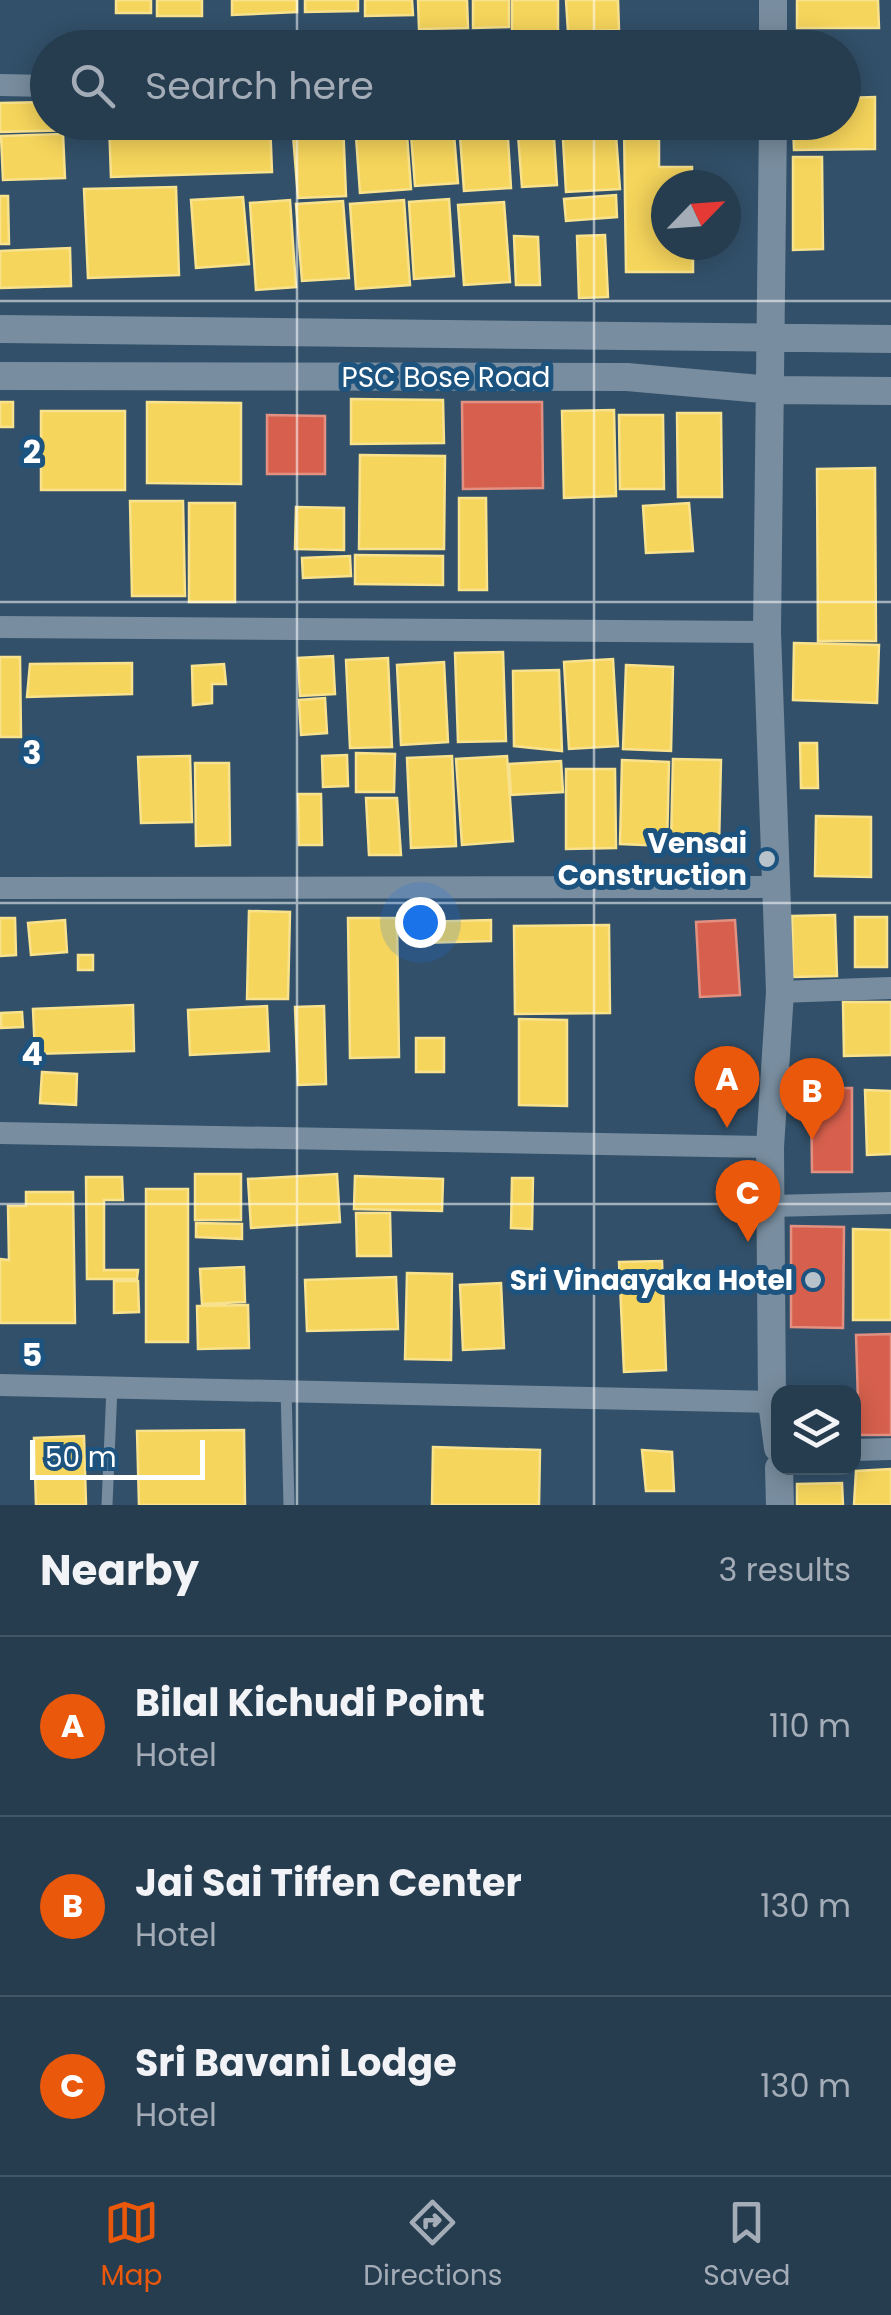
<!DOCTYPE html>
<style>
:root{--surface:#263c4f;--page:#2e4356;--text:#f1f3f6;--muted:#a4adb7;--line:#425666;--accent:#ea580c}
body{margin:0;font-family:Poppins,sans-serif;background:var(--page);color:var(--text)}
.controls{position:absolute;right:30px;bottom:30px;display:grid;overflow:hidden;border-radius:20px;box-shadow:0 5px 25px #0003}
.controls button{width:90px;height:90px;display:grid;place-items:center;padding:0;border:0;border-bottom:2px solid var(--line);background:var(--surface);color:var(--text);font:50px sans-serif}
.compass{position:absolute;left:651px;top:170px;width:90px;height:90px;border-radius:50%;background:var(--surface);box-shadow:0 5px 25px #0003;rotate:65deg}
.scale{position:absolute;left:30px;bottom:25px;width:175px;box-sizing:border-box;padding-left:10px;border:5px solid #fff;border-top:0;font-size:28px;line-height:35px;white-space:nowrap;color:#fff;-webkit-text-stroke:8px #1c537f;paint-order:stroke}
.you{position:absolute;left:420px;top:922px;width:35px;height:35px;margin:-25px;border:8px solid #fff;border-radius:50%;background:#1a73e8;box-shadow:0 0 0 15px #1a73e833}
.badge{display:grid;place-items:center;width:65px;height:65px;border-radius:50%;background:var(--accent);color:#fff;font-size:32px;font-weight:700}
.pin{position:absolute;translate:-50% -82px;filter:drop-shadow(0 2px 5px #0008)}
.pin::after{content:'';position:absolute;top:52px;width:35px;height:30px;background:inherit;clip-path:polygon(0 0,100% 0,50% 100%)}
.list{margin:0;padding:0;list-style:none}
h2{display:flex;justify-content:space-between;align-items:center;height:130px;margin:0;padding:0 40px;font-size:42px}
h2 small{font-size:32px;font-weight:400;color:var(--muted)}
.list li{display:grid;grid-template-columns:65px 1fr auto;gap:30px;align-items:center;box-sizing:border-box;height:180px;padding:0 40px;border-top:2px solid var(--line)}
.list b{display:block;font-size:38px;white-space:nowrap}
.list p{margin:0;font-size:32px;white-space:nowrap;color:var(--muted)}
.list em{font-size:32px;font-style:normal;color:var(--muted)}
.icon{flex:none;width:55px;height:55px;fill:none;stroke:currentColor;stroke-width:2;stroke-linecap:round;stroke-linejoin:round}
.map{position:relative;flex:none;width:891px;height:1505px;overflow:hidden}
.search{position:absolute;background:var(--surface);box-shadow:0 5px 25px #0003;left:30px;right:30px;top:30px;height:110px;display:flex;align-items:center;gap:25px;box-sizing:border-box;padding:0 35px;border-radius:55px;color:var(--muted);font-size:38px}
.sheet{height:670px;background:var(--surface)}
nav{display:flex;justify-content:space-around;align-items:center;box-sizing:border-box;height:140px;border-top:2px solid var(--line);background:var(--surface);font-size:28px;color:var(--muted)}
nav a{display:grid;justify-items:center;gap:5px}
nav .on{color:var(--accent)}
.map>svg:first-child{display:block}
.homes{fill:#f6d55c;stroke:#f9e28d;stroke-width:2.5}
.shops{fill:#d6604d;stroke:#e29082;stroke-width:2.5}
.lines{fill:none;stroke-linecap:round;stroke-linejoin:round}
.service{stroke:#788d9f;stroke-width:11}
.minor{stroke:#788d9f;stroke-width:22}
.tertiary{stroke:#788d9f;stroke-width:28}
.grid{fill:none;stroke:#fff;stroke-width:2.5;stroke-opacity:0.55}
.poi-dot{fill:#b7c2ca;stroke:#1c537f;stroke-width:4}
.labels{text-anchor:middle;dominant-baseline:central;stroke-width:10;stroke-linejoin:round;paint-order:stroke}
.street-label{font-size:28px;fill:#fff;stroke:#1c537f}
.poi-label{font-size:28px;font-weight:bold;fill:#fff;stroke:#1c537f;text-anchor:end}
.grid-label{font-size:32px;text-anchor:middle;font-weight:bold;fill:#fff;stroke:#1c537f;stroke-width:10;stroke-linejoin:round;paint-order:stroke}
</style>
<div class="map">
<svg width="891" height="1505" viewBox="0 0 891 1505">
<rect width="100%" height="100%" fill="#325069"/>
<path class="homes" d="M116 0H151V13H116Z
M157 0H202V16H157Z
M232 0H297V12L232 15Z
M305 0H358V11L305 12Z
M365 0H412L413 15 365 16Z
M418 0H467L468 28 419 29Z
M473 0H509V27L473 28Z
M512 0H558V33L512 32Z
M566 0H618L619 30 568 32Z
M797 0H878L879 28H797Z
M875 97V149L794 150 793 122H844V98Z
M48 102V122H74L75 130 0 132V103Z
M109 122H270L272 172 111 177Z
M292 122H343L346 196 298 198Z
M355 122H406L411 189 360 193Z
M410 122H453L458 183 415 186Z
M459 122H507L511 188 464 191Z
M517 122H553L557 185 522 187Z
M562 122H615L620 189 566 192Z
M624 122H659V167H692V185H666V245H693V272H626Z
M63 134 65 178 3 180 1 136Z
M793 157H822L823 249 793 250Z
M176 187 179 275 88 278 84 189Z
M616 195 617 217 566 221 564 199Z
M0 196H8L9 244H0Z
M243 197 249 264 196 268 191 200Z
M449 199 454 276 414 279 409 202Z
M290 200 296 287 256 290 250 203Z
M404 200 410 285 356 289 350 204Z
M343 201 349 278 302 281 296 204Z
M504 202 510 282 464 285 458 205Z
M605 235 608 297 579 298 577 236Z
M514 236 538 237 540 285H516Z
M70 248 71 286 0 288V251Z
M351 399 443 400 444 443 351 444Z
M0 402H13V427H0Z
M147 402 241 403V484L147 483Z
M614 410 616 496 564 498 562 411Z
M41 411H125V490H41Z
M677 413H721L722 497H678Z
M619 415H663L664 489H620Z
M360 455 445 456 444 549H359Z
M875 468 876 641H818L817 469Z
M459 498H486L487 590H459Z
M130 501H183L185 596H132Z
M189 503H235V602H189Z
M689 503 693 551 646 553 643 506Z
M296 507 344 508V550L295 549Z
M355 555 443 556V585L355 584Z
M350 556 351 576 303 578 302 558Z
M794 643 879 645 877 703 793 700Z
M503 652 506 741 458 742 455 653Z
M333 656 335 694 300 696 298 658Z
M0 657H20L21 737H0Z
M388 658 392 747 350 748 346 660Z
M613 659 618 746 569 749 564 662Z
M444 662 448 742 401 745 397 665Z
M132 663V694L27 697 30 664Z
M224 664 226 684H212V703L193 705 192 666Z
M626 665 673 667 671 751 623 749Z
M559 670 562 751 514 746 513 671Z
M325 698 327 733 301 735 299 700Z
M800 743H817L818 788H801Z
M356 753 395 754 394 792H356Z
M347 755 348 786 323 787 322 756Z
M190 756 192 822 141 823 138 757Z
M452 756 456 846 411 848 407 758Z
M507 756 513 841 462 845 456 759Z
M673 759 721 760 719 845 671 843Z
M622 760 669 762 667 846 620 844Z
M561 761 563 792 511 795 509 764Z
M195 763H229L230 845 196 846Z
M566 769H615L616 848 566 849Z
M298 794H321L322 845H299Z
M366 798H397L401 855H369Z
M816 816 871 817V877L815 876Z
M249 911 290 912 288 999H247Z
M835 915 837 976 793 977 792 916Z
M855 917H887V967H855Z
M0 918H15L16 955 0 956Z
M348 918H397L399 1057 350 1058Z
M65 920 67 952 31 955 28 923Z
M491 920V941L420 943 419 922Z
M609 925 610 1013 515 1014 514 926Z
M78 955H93V970H78Z
M843 1002H891V1055L844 1056Z
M133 1005 134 1051 35 1054 33 1009Z
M267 1006 269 1051 190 1055 188 1010Z
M324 1006 326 1084 298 1085 295 1007Z
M22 1012 23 1027 1 1028V1013Z
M519 1019 567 1020V1106L519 1105Z
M416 1038H444V1072H416Z
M42 1072 77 1074 76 1105 40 1103Z
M865 1090 891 1091V1154L867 1155Z
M195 1174H241V1220H195Z
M337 1174 340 1222 251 1228 248 1179Z
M355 1176 443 1179 442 1211 354 1209Z
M86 1177H122L123 1200H104V1270H138L137 1279H87Z
M512 1178H533L532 1229 511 1228Z
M146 1189H188V1342H146Z
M26 1192H73L75 1323H0V1259L9 1260 8 1206H26Z
M356 1213H390L391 1256H357Z
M196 1223 242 1224V1239L196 1237Z
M853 1229 891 1230V1320H853Z
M662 1261 666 1370 624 1372 619 1262Z
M244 1267 245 1302 202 1304 200 1269Z
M407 1273 452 1274 451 1360 405 1359Z
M396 1277 398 1329 307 1331 305 1280Z
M114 1281H138L139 1312 114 1313Z
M501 1283 504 1348 463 1350 460 1285Z
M248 1305 249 1348 198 1349 197 1306Z
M244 1430 245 1505H139L137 1431Z
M84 1436 86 1505H36L34 1438Z
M433 1447 540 1450 539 1505H432Z
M642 1450 672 1452 674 1491H646Z
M891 1469V1505H854L856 1471Z
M842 1483 843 1505H797V1484Z"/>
<path class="shops" d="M462 402H542L543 488 463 489Z
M267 415 325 416V474H267Z
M735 920 740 995 700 997 696 922Z
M811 1088H852V1172H812Z
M791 1226 844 1227 843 1328 791 1327Z
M891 1334V1435H859L856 1335Z"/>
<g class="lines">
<path class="service" d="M286 1389 289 1505
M107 1505 112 1387"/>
<path class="minor" d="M0 85 48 86
M0 627 767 632
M0 888 776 887
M780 992 891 988
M0 1133 770 1147
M772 1206 891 1203
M0 1385 772 1402
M854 1450 891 1449"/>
<path class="tertiary" d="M773 48V0
M773 122 767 632 780 992 770 1147 772 1402 778 1448
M0 329 891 339
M0 376 627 377 772 390 891 391
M779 1468 780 1505"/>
</g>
<path class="grid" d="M297 0V48M594 0V48M297 122V1505M594 122V1505M0 301H891M0 602H891M0 903H891M0 1204H891"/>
<g class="poi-dot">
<circle cx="767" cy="859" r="10"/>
<circle cx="813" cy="1280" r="10"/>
</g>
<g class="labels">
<g class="street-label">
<text x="446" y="377">PSC Bose Road</text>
</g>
<g class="poi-label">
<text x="747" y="843">Vensai<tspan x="747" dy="32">Construction</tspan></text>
<text x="793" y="1280">Sri Vinaayaka Hotel</text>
</g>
</g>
<g class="grid-label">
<text x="32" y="463">2</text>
<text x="32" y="764">3</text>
<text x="32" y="1065">4</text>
<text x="32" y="1366">5</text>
</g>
</svg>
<div class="controls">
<button><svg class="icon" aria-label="layers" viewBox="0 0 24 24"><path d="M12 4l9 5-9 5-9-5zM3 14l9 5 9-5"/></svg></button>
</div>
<svg class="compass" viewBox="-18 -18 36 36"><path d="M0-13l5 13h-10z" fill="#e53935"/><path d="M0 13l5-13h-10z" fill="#a4adb7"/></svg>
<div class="scale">50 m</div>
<div class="you"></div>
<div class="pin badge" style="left:727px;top:1128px">A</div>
<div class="pin badge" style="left:812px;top:1140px">B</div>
<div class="pin badge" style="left:748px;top:1242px">C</div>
<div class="search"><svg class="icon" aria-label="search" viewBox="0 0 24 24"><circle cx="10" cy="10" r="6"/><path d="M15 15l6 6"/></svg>Search here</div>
</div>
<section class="sheet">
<h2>Nearby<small>3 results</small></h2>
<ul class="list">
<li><span class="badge">A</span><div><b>Bilal Kichudi Point</b><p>Hotel</p></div><em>110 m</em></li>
<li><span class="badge">B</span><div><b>Jai Sai Tiffen Center</b><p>Hotel</p></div><em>130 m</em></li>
<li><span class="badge">C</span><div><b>Sri Bavani Lodge</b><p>Hotel</p></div><em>130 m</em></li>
</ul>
</section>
<nav>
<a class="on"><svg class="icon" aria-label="map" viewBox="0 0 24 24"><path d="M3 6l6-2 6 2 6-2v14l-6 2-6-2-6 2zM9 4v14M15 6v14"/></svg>Map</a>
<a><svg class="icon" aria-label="directions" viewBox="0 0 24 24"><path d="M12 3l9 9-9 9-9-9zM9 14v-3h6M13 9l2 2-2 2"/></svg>Directions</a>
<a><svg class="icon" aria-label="saved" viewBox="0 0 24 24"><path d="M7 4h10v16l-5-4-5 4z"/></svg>Saved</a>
</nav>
